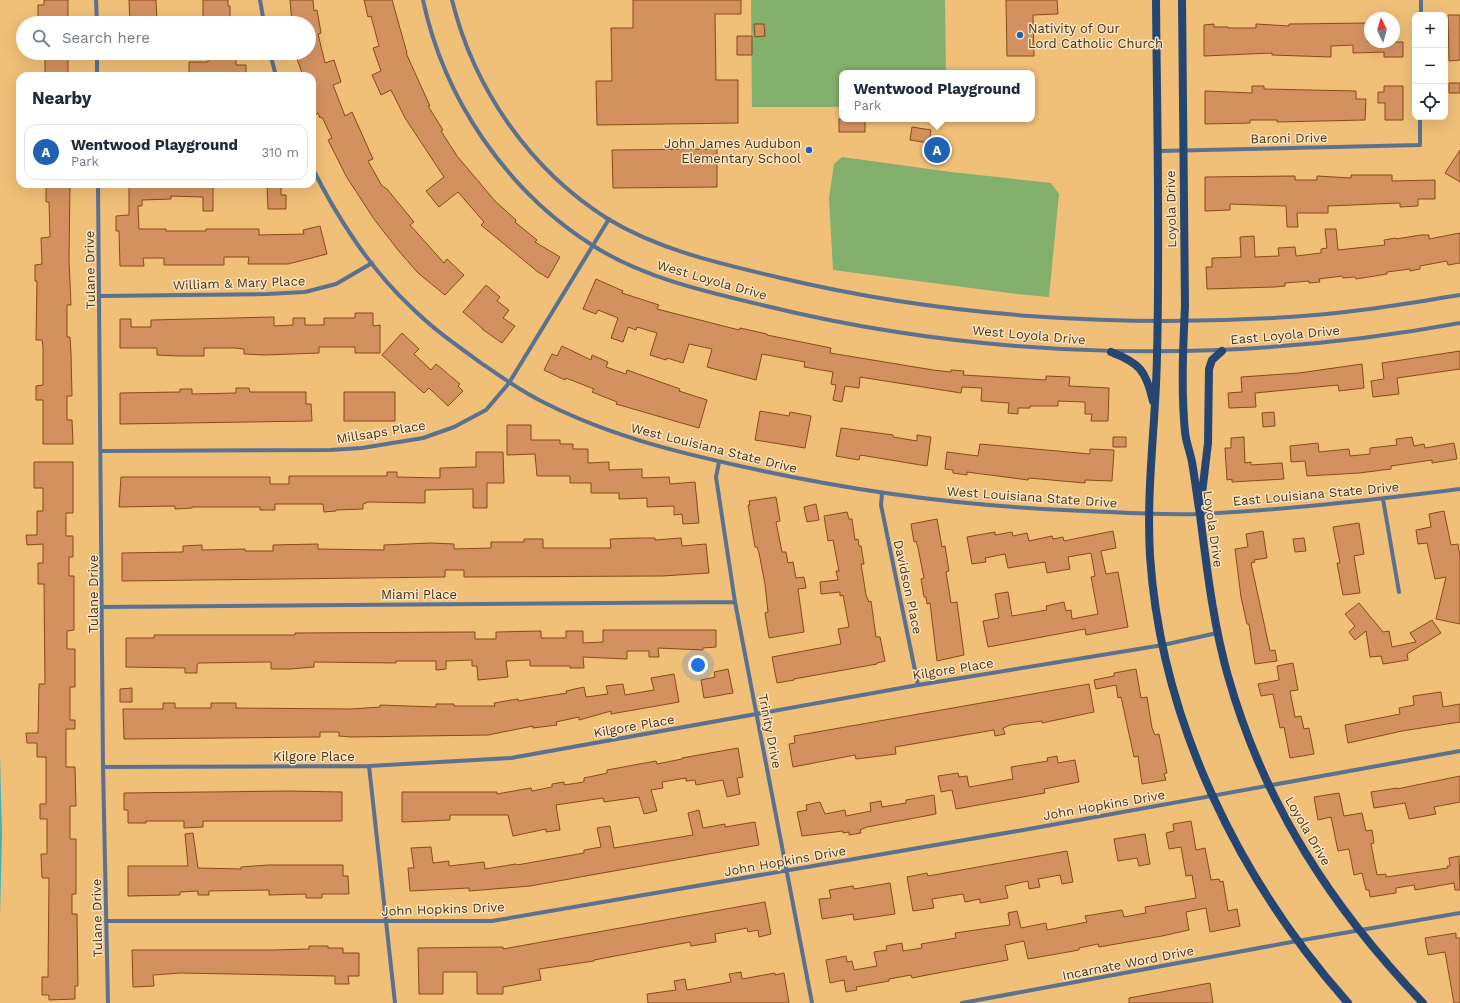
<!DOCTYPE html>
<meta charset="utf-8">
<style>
:root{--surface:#fff;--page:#f6f6f7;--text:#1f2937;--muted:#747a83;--line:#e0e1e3;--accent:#2062b3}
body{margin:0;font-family:"Work Sans",sans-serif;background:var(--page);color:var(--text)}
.controls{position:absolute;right:12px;top:12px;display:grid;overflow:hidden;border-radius:8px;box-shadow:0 4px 16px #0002}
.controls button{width:36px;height:36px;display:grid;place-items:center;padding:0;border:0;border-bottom:1px solid var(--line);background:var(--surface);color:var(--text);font:20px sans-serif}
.compass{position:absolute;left:1364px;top:12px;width:36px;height:36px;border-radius:50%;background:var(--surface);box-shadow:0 4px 16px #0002;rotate:355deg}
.you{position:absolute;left:698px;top:665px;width:14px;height:14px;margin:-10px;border:3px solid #fff;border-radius:50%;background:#1a73e8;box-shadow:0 0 0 6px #1a73e833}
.badge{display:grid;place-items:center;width:26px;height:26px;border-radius:50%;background:var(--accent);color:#fff;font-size:13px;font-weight:700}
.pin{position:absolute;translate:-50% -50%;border:2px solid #fff;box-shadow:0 1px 4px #0006}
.popup{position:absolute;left:839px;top:70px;width:196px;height:52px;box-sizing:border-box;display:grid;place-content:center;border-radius:8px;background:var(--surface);filter:drop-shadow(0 1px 3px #0005);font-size:13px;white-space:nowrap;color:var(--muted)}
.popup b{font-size:15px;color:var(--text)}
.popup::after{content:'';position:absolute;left:50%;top:100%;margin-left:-8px;border:8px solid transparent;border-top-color:var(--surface)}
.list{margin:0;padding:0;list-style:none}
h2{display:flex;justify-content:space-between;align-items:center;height:52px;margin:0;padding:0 16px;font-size:17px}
h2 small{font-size:13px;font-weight:400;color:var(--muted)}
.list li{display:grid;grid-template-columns:26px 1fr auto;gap:12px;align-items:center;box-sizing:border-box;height:56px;margin:0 8px 8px;padding:0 8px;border:1px solid var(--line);border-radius:12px}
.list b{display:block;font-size:15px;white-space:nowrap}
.list p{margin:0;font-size:13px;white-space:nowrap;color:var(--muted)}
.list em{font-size:13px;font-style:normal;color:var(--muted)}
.icon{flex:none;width:22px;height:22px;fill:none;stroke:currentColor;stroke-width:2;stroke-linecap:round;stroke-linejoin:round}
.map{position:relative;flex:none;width:1460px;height:1003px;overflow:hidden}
.search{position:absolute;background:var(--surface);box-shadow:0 4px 16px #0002;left:16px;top:16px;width:300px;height:44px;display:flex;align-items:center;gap:10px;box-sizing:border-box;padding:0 14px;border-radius:22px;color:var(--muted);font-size:15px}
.panel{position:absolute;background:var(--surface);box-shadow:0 4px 16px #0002;left:16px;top:72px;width:300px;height:116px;border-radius:12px}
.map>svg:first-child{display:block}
.green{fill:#83b06d}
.water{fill:#43b2b3}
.building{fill:#d49160;stroke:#884b16}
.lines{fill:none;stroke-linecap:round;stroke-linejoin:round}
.street{stroke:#5a7190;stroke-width:4}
.secondary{stroke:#254672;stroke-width:8}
.poi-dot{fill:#2062b3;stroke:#fee5c3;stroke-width:1.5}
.labels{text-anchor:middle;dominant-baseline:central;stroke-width:3;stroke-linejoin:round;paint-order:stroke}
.poi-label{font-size:13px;fill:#453214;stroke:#fee5c3;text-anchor:start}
.street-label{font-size:13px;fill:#453214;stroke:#fee5c3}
</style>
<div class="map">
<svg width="1460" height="1003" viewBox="0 0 1460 1003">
<rect width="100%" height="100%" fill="#f0bf78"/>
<path class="green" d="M751 0H945L946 73H842V107H752Z
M842 157 951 172 1051 183 1059 194 1049 297 1017 294 833 270 829 198 834 164Z"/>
<path class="water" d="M0 755 2 835 0 916Z"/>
<path class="building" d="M44 0H68V23H38V5H44Z
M129 0H156L157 22 130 23Z
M203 0H228V6H230V17H227V23H203Z
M290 0H313L314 11 317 10 321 33 318 34 325 63 334 60 341 82 333 85 345 116 352 112 373 159 368 161 382 186 387 189 414 222 410 225 444 263 447 259 464 275 445 295 418 273 398 250 374 219 346 176 328 140 332 138 322 117 320 118 318 113 316 114 312 103V76H303L295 53H309V23H292Z
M364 0H392L407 53H406L430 106H428L443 130 441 131 457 156 495 201 516 220 515 222 537 240 535 242 560 257 548 278 538 272 481 225 484 222 458 192 439 207 426 191 444 177 405 118 391 90 381 95 372 75 381 71 373 48 379 46 371 16 368 17Z
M633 0H741V14H715L716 80H738V123L597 125 596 81H612L611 28H633Z
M1006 0H1057L1058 14 1033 15 1034 56H1007Z
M1448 15H1460V60L1449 61Z
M1367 23 1368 42H1403V57H1384V52L1353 53V45L1331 46V57L1272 55V53L1204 56V25L1214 24V27H1228V28H1256V24L1289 26V24Z
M754 24H764L765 36 755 37Z
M737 36H752V55H737Z
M45 53H68V76H45Z
M208 53H236V65H246V74L189 76V62H208Z
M1449 83H1460V93H1449Z
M1252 86H1264V89L1356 91V99H1366L1365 120 1277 122V120H1250V123L1205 124V91L1252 93Z
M1384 86H1403V120H1385V103H1378V92H1384Z
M839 119H865V132H839Z
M912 127 931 130 929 143 910 140Z
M717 149V187L613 188 612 150Z
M1460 150V182L1445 173Z
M1351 175H1392V181L1435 180V199H1418V206L1400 207V203L1328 206V213H1297L1298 227H1287L1286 206 1230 204V210L1205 211V177L1295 176V180H1317V176L1351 178Z
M46 184H70L69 260 71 305H67V337H70L71 353 72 396H67V420H72L73 444H43V400H36V386L43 385V347L42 340H36L37 281H35V265L42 264 41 238 50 237 49 202H46Z
M129 184H213V211H203V197L171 196V199L142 200V206H138L139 229H166V231H206V229H259V235L304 234 303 230 320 226 327 254 288 264H248L249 257H224V265H164V258H143L144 266H120L119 231H116V216L129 215Z
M267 184H281V195H286V209H268Z
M1325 229H1336L1338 250 1385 245 1384 240 1396 238V239L1421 235H1429V239L1460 233V263L1448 265 1447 261 1420 266V269L1410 271V269L1387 272V274L1356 279 1355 277 1343 278 1342 276 1319 279 1320 282 1309 283V281L1285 283V286L1275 287 1207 289 1206 267H1212V258L1241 257 1240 237 1254 236 1255 257 1279 256 1278 248 1295 247 1296 256 1321 253V249L1327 248Z
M596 279 623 291 622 293 659 305 657 309 739 330 740 328 767 334V335L831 348 830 353 933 370 951 372V370L964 371 963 375 1046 380V376L1070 377 1069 386 1109 388 1108 421H1091L1092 414H1085V402L1058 401V406H1030V408H1018V414L1008 413 1009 403 981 401 982 388 962 387 961 393 860 377 859 388 845 386 842 402 833 400 836 385 831 384 833 372 804 367 805 362 762 354 756 380 707 367 712 349 689 344 683 363 667 358 666 360 650 355 657 333 637 327 636 330 628 327 623 342 611 338 618 318 598 310 596 314 583 309Z
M486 285 500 297 497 301 509 310 503 318 515 326 502 343 482 329V328L463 312Z
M355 313H373V326L380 325V353H355V347H319V353L264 355 244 354V349L235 348H204V356H179L157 355V348H120V319H131V327H151V320L274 317V326L293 325V318H305V325H324V318H355Z
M402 333 419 349 414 354 431 370 436 364 460 384 458 386 463 391 448 406 429 388 424 393 418 388 382 355Z
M562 346 591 360 592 355 608 362 606 367 626 374 627 370 680 389 679 391 707 400 699 428 616 404 617 402 592 392 594 389 566 378 565 380 544 370 552 354 557 356Z
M1460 351V369L1397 378 1399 394 1373 397 1371 381 1384 379 1382 363Z
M1362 364 1364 388 1339 391 1338 385 1255 393 1256 407 1229 408 1228 393 1242 392 1241 377 1299 373Z
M236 388H249L250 392H306V404H311L312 421 120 424V393L180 392V389H192V394L236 393Z
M344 392H395V421H344Z
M760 411 789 416 790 412 811 416 805 448 755 440Z
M1274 412 1275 426 1263 427 1262 413Z
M507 425H531V440H560V444H573V449H588V463L609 462V470L642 469V478L669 477 670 484 695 482 699 523 683 524 682 514 674 515V506L647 507V498L619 499V493H591V483H570V476H537L535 454 507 455Z
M841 428 893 435V437L917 441V435L931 437 927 466 860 455 859 460 836 456Z
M1113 437H1126V447H1113Z
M1244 437 1245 463 1251 462V465L1282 463 1284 479 1232 482V479L1227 480 1225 448H1231V438Z
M1412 437 1414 446 1424 444 1425 448 1454 443 1457 459 1432 463V460L1391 466V469L1359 473 1307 476 1305 461 1291 462 1290 446 1318 443 1319 452 1349 449 1350 456 1370 454V448L1397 445 1396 439Z
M980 444 1090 454V449L1114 450 1112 481 1085 480V483L1029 478 1028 480 967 472V475L953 473V470L945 469 947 452 978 456Z
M476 452H503L504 483H487V508H473V489L425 490V503L368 502 363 504V509L336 510V511L324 512 323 504H275V510H260V507H192V508L175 509V506L119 507 121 477H270V484H289V476H387V472H397V477L440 478V468L476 467Z
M34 462H73V513H66V536H73V557H69V576H74V630L67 631V649H75V687H70V720H75V729H66V767H75L76 806H70V839H76V894H72V914H77L78 986H75V999L49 1000V995H42V977H48L49 878H42L41 854H47V819H40V804H46V757H37V743H27L26 733H38L39 684H45L44 584H38V563H43V544L27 545 26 535H37V511H43V488H34Z
M776 497 780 521 776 522 782 552H786L788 563 793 562 796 578 804 577 806 588 798 589 804 632 769 638 765 613 768 612 765 584 759 553 757 547H755L748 505H750L749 501Z
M816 504 819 520 807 522 804 507Z
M1444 511 1451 545 1458 544 1460 556V624L1436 619 1446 577 1435 579 1427 543 1418 544 1416 530 1431 527 1429 514Z
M847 512 849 519H852L855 540 858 539 859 546H861L864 564H861L866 595 869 602 871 601 876 637H880L885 661 877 663V664L794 679V680L777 683 772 657 841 644 838 629 849 627 843 595 840 596V592L821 594 820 582 838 580 836 571H839L833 540 828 541 824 516Z
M937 519 942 547 945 546 949 571 946 572 951 603 957 602 964 655 937 661 930 603 927 604 926 597H924L921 579 924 578 918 548 916 541 914 542 911 524Z
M1359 523 1364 554 1354 556 1360 593 1343 595 1337 563H1340L1333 527Z
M1113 531 1116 548 1101 551 1106 574 1118 572 1128 627 1086 635 1085 629 988 647 983 621 999 618 995 594 1008 592 1012 616 1047 610 1046 606 1064 602 1066 611 1071 610 1072 619 1098 614 1091 577 1095 576 1091 553 1068 557 1070 569 1047 573 1045 562 1008 568 1005 554 985 558 986 562 972 564 967 537 995 532V535L1012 532 1013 536 1027 533 1029 541 1052 536 1053 539 1063 537 1064 541Z
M1263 531 1267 558 1254 560 1255 562 1251 563 1270 651 1275 650 1277 661 1255 664 1249 624H1247L1241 597 1235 549 1248 547 1246 534Z
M639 538H655V540L681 538 682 546 706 544 709 573 662 576 464 577V570H445V577L122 581V553L183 552V546L202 545V550L245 549V551H273V545L318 544V549L384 550V545L431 543 454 544V549L491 548V542H524V539H543V548H611L610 539Z
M1304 538 1306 551 1295 552 1293 539Z
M1359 603 1383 632 1389 631 1392 647 1416 642 1410 633 1432 620 1441 633 1407 654 1408 660 1383 664 1381 656 1370 657 1366 631 1355 640 1349 632 1355 626 1345 614Z
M603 630H716V647L703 648V650L658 648 659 657H649V651H627V659L583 657 584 668H570V666H530V660L506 661 508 677 478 680 477 666H472V660L446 661V669L436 670V661H396V663L314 662V667L290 669H271V662H267L199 663 197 665V673H185V668L126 667V638H154V635H295V633L475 632V639H496V632L541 631V638H566V631H583V643L603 642Z
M1293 663 1298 690 1290 691 1295 717 1301 716 1304 729 1309 728 1314 754 1290 758 1284 727 1280 728 1273 694 1261 696 1258 684 1279 680 1277 666Z
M728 669 733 693 704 698 701 680 715 677 714 672Z
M1136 669 1141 698 1147 697 1152 728 1155 735 1159 734 1167 773 1164 774 1166 780 1142 784 1138 756 1134 757 1121 697 1118 698 1116 685 1096 689 1094 680 1114 676V673Z
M674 674 679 702 611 714V711L579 720V717L556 722 557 725 533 728V726L488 735 351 737 339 736V732H320V737L124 739 123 709H163V703H175V708H211V703H236V708L351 709 380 707V705L436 707V704H454V706H495L494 703 518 699V701L567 693 566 691 584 687 586 697 608 694 606 686 623 684 625 695 648 691 654 690 651 678Z
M1089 684 1094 712 1042 723V721L1010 725 1003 728 1005 734 995 736 994 730 895 747 896 754 856 759 855 755 793 767 789 744 795 743 794 736Z
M132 688V702H120V689Z
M1441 692 1443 707 1460 704V722L1402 731 1348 743 1345 725 1400 714 1399 708 1414 705 1413 696Z
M738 748 743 777 737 778 740 794 727 797 723 780 696 785 695 780 686 781V778L662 782 663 788 651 790 657 811 644 814 639 797 604 802 603 798 556 805 560 830 546 832V829L513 836 508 815H450V820L402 822V792H497V794L531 788 532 791 552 787V784L564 782V785L584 782V778L603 774 607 773V770L656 761 657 764 682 759V758Z
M1057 756 1058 763 1075 760 1079 782 1044 789 1045 793 956 809 952 790 941 792 938 776 958 773 959 777 967 776 969 787 1013 779 1011 767 1048 761 1047 758Z
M1460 776V802L1434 807 1436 814 1409 819 1405 803 1374 808 1371 792 1397 788V789Z
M290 791 342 792V821H203V827L184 828V821H146V823H128V810H124V793Z
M1339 793 1344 816 1362 813 1366 831 1372 830 1374 843 1371 844 1377 875 1386 874V877L1448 868 1447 866H1450L1449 858 1459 856 1460 890H1455L1454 883 1415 890 1414 885 1396 888V893L1370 897 1369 890H1366L1362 873 1354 875 1349 849 1338 851 1331 817 1318 820 1314 797Z
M934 795 936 814 867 827 860 830 861 833 849 835V832L843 833V831L802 836 797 812 807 810 806 805 820 802 825 814 845 810 846 816 871 811 870 803 881 801 882 807 906 803V800Z
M699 810 703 828 725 824V827L755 822 759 845 530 886 469 891V888L410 891 408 868H414L411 848 431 847 433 863 449 861V866L484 862 485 869 516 864 517 865 584 853V850L601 847 597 828 610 826 614 848 693 835 688 813Z
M1191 821 1196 850 1205 848 1211 880 1219 879 1220 882 1223 881 1228 911 1237 909 1240 926 1210 932 1206 908 1186 912 1189 930 1162 936 1099 947 1098 944 1079 948V950L1028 959 1024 941 1005 945 1008 960 927 975 912 978 911 975 889 979V981L856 987 857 990 846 992 844 980 830 983 826 960 846 956 847 962 852 961 854 970 877 966 874 952 887 950 886 946 902 943 903 951 922 948 921 944 956 938 955 933 1010 925 1008 913 1017 911 1021 928 1046 923 1047 930 1087 922 1085 916 1122 910 1124 917 1146 913 1145 907 1196 898 1192 875 1186 876 1181 847 1169 849 1166 833 1174 831 1173 824Z
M193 833 198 868 241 869V867L268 865H343V876H348L349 894H322V898H306V894L269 895V890L209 891V895H198V891L180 892V895L128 896V866H188L185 834Z
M1145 834 1150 864 1139 866 1137 858 1118 861 1114 839Z
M1067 851 1073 882 1062 884 1060 875 1038 879 1040 887 1029 889 1028 881 1005 886 1008 898 980 903V899L965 902 963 894 932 899 934 908 913 911 907 877 927 873 928 876Z
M890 883 895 914 854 920 853 914 822 919 819 899 831 898 829 890 853 886 854 889Z
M765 902 771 934 759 937 758 930 748 932 747 928 715 934 716 942 691 946 690 942 594 960V961L539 969 541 980 503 987V994H477V972H443V994H419L418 948 503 947V949Z
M1456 933V938H1460V1003H1454L1445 952 1428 955 1425 938Z
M309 946H328V948H343V953H359V976H348L349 984H335V976L181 973 153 975 154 986 133 987 132 950H273L309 949Z
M741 972 742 979 775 973V975L784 973 789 1003H648L647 994 676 990 674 981 685 979 687 990 731 982 729 974Z
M1210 983 1213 1003H1129V998Z"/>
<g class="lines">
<path class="street" d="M96 0 97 23
M260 0 264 23
M423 0C444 99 506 190 592 245 643 278 707 292 766 306 992 361 1231 365 1460 323
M452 0C474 89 530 170 608 219 661 251 722 264 781 278 944 317 1122 328 1289 317 1347 314 1403 304 1460 295
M1421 15V0
M97 53V76
M270 53 276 76
M1158 151 1420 145V117
M312 167C336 216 371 270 411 307 432 328 456 345 481 363 501 377 522 392 545 403 614 438 688 455 763 471 870 494 977 507 1085 511 1124 513 1162 515 1200 514 1287 510 1374 500 1460 489
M98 184 103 767 108 1003
M100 296 267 294 305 292 336 284 372 263
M102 451 330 450 362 448 423 438 454 427 486 410 509 383 609 219
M719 462 716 477 735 602 812 1003
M882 493 881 505 918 685
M1383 499 1399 592
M103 607 735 602
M369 766 395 1003
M103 767 369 766 511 758 918 685 1163 645 1217 633
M107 921H492L1029 829 1460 751
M962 1003 1297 941 1460 913"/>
<path class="secondary" d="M1156 0C1157 118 1160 237 1157 355 1156 422 1146 488 1150 556 1161 721 1239 880 1348 1003
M1182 0 1185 306C1183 348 1181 390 1185 432 1186 442 1190 452 1192 462 1195 479 1197 497 1200 515 1207 569 1213 623 1228 676 1264 804 1332 908 1423 1003
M1111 352C1140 363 1146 371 1153 401
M1201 502 1208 443 1209 369 1212 360 1222 351"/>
</g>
<g class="poi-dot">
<circle cx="1020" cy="35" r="4"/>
<circle cx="809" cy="150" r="4"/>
</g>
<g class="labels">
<g class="poi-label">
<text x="1028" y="28">Nativity of Our<tspan x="1028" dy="15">Lord Catholic Church</tspan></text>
<text x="801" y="143" text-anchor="end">John James Audubon<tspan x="801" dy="15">Elementary School</tspan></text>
</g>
<g class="street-label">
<text transform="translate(1289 138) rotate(-1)">Baroni Drive</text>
<text transform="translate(1171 209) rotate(-91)">Loyola Drive</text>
<text transform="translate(90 270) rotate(-91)">Tulane Drive</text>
<text transform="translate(712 280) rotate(16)">West Loyola Drive</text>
<text transform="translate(239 283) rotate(-2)">William &amp; Mary Place</text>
<text transform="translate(1029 335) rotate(5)">West Loyola Drive</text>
<text transform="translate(1285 335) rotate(-5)">East Loyola Drive</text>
<text transform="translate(381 432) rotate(-9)">Millsaps Place</text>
<text transform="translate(714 448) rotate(14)">West Louisiana State Drive</text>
<text transform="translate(1316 494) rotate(-5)">East Louisiana State Drive</text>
<text transform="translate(1032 497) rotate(4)">West Louisiana State Drive</text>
<text transform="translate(1213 529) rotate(82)">Loyola Drive</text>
<text transform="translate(908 587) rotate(78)">Davidson Place</text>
<text transform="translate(93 594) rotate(-90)">Tulane Drive</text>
<text x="419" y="594">Miami Place</text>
<text transform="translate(953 669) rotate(-9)">Kilgore Place</text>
<text transform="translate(634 726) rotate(-10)">Kilgore Place</text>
<text transform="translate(770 731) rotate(79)">Trinity Drive</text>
<text x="314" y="756">Kilgore Place</text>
<text transform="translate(1104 805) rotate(-10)">John Hopkins Drive</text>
<text transform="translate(1308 831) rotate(60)">Loyola Drive</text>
<text transform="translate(785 861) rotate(-10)">John Hopkins Drive</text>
<text transform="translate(443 909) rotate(-2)">John Hopkins Drive</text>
<text transform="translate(97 918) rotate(-91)">Tulane Drive</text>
<text transform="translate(1128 963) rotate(-11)">Incarnate Word Drive</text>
</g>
</g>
</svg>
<div class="controls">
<button>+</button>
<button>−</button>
<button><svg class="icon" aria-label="locate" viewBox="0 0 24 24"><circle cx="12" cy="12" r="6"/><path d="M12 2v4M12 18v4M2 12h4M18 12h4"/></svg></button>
</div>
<svg class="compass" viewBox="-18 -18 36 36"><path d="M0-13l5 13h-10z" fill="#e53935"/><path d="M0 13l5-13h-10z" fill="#747a83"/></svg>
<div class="you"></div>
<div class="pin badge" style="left:937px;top:150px">A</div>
<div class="popup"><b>Wentwood Playground</b>Park</div>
<div class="search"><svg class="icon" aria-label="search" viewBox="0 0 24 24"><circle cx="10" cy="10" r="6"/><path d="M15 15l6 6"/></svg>Search here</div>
<section class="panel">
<h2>Nearby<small></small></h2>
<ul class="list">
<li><span class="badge">A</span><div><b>Wentwood Playground</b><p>Park</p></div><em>310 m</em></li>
</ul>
</section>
</div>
